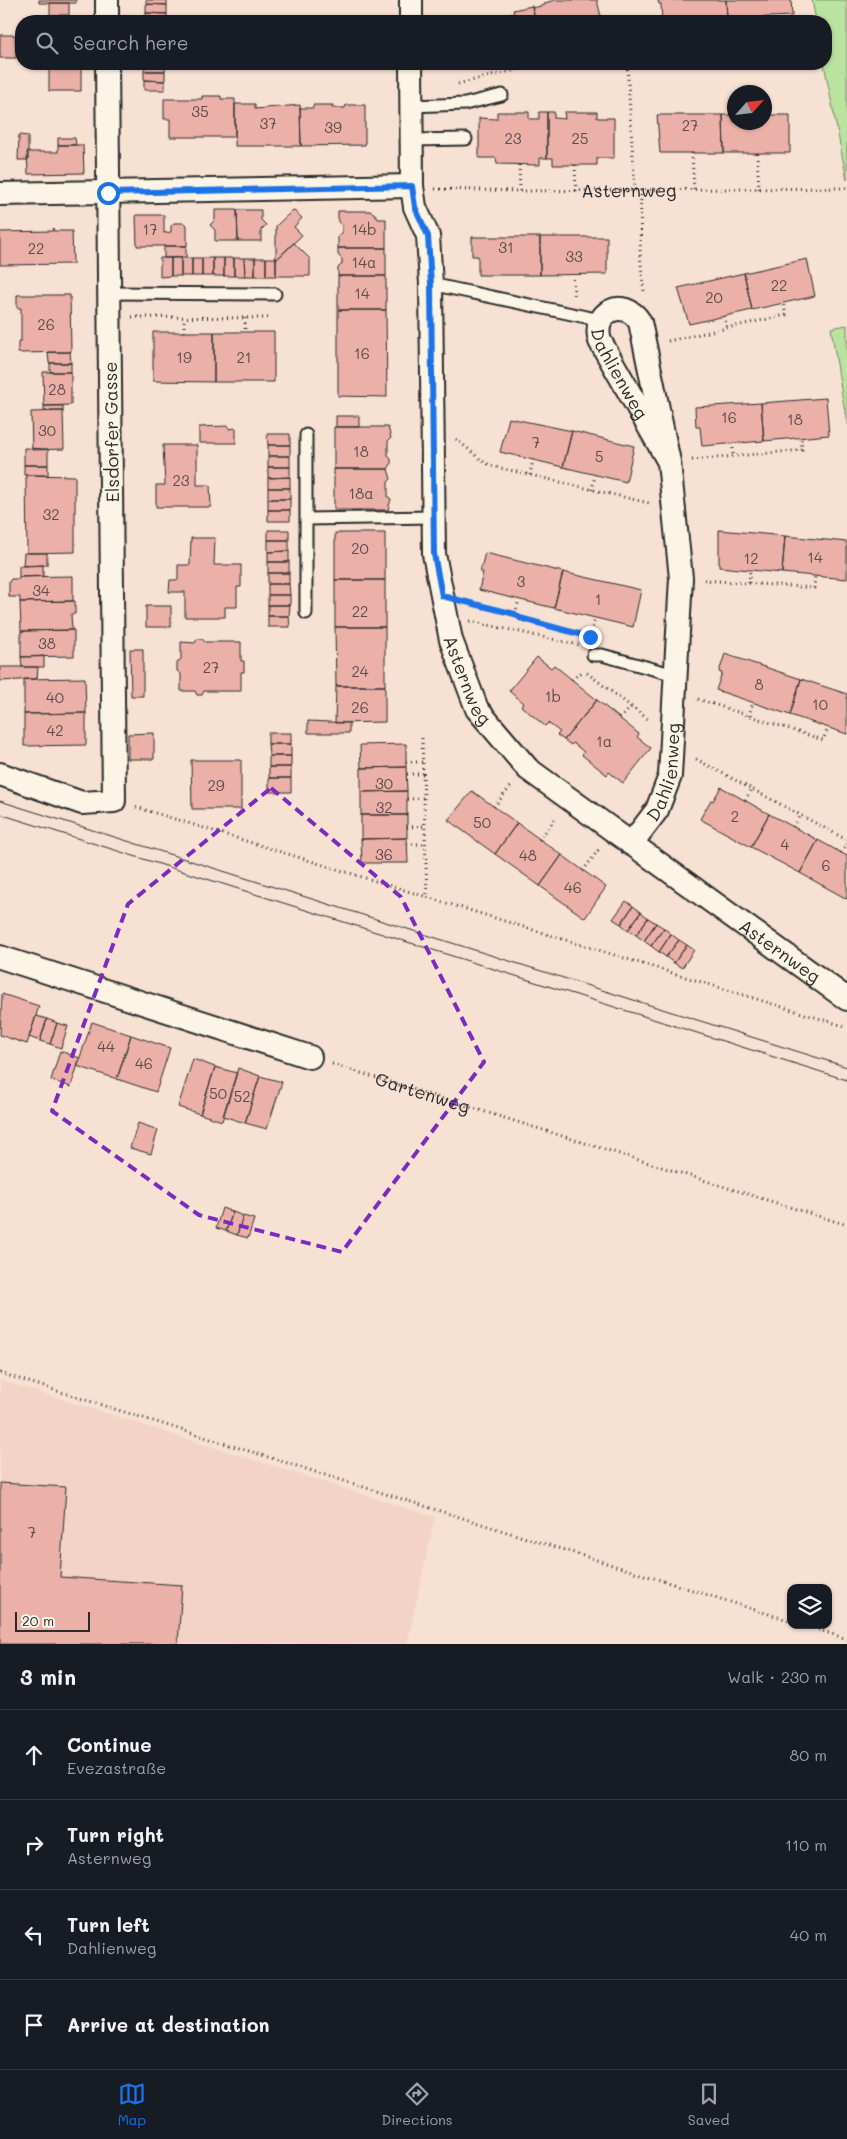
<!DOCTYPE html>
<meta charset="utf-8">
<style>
:root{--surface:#171b24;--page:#242831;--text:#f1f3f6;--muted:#9ea1a6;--line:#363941;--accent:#1a73e8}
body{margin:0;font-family:Mali,sans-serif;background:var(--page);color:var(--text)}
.controls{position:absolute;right:15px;bottom:15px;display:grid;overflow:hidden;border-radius:10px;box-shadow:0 1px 4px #0004}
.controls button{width:45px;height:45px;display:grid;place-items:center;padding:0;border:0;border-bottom:1px solid var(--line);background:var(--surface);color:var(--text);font:25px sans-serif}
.compass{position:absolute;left:727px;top:85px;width:45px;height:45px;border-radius:50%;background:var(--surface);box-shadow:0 1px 4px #0004;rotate:63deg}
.scale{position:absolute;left:15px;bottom:12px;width:75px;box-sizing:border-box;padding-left:5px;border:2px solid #2b2b2b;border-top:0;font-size:14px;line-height:18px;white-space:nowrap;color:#2b2b2b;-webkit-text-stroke:4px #fcf5e5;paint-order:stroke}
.stop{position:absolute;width:15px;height:15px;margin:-11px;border:4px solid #1a73e8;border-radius:50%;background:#fff}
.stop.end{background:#1a73e8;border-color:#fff;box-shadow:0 1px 5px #0008}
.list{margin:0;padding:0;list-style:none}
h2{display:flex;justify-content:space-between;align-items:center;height:65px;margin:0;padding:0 20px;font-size:21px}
h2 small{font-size:16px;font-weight:400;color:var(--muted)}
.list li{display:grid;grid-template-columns:32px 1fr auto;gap:15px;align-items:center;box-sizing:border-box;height:90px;padding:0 20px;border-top:1px solid var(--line)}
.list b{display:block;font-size:19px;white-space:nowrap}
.list p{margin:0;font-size:16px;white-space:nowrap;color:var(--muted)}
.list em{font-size:16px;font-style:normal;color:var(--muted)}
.icon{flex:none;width:28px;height:28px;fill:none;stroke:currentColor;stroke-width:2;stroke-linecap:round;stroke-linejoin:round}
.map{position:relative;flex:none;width:847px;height:1644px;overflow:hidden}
.search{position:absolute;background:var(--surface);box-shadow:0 1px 4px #0004;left:15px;right:15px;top:15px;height:55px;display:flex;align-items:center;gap:12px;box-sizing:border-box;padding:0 18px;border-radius:20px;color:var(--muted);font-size:19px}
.sheet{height:425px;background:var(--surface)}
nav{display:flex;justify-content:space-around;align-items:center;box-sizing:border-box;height:70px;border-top:1px solid var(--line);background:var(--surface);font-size:14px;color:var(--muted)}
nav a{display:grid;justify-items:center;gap:2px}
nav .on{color:var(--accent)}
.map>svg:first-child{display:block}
.built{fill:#f3d3c6}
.green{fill:#b9e39f;stroke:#728765}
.building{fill:#ebb1a8;stroke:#2b2b2b}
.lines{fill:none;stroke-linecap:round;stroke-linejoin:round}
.lane-casing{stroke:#2b2b2b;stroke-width:15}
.street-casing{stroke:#2b2b2b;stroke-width:26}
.path{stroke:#2b2b2b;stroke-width:3;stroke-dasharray:1 4;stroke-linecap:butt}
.lane{stroke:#fcf5e5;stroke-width:11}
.street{stroke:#fcf5e5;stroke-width:22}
.tram{stroke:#2b2b2b;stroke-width:1}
.route{stroke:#1a73e8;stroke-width:6}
.marked{fill:none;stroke:#7b2cbf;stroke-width:4;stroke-dasharray:10 6;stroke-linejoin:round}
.labels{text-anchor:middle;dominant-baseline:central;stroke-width:4;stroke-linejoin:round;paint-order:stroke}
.number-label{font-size:15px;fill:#5b4c4a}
.street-label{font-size:18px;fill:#2b2b2b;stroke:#fcf5e5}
</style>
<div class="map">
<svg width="847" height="1644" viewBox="0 0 847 1644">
<rect width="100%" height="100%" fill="#f7e1d3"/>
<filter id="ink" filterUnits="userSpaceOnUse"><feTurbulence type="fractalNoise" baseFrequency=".02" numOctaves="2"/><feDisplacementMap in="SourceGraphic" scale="10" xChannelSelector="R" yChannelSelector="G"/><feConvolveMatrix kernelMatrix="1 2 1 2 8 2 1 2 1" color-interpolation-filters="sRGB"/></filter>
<g filter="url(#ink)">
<path class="built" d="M0 1380 435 1517 407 1644H0Z"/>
<path class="green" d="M812 0H847V180L824 64H826V21H816Z
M847 325V425L831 328Z"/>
<path class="building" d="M39 0H76V3H39Z
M146 0H167V5L146 4Z
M555 0H597L602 21H536L532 8 545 5V3Z
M658 0H726L727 19 662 21 661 4H659Z
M726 0H791L792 16 727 19Z
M50 3H69V15H50Z
M146 4 167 5V14L146 13Z
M532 6 536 21H482L514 13 513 10Z
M146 13 167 14V21H146Z
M0 35H15L16 58H0Z
M49 64H81V91H49Z
M145 64H165V71H144Z
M144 71H165V81L144 80Z
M144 80 165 81V90H144Z
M202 96H221V99H235V137H170V119H164V99H202Z
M235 104H255V109L300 105 301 146H235Z
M313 105H333L332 108H345L346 105H365V145L301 146 300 108H313Z
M497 112H529V119H539V112H547V158H540V165L497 164 496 158H479V118L497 119Z
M547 112H554V118L565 119 564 112H597V118H614V158H597V165H553V158H547Z
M657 115H723L724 153H660Z
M723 115H734V122H764V115H790V153H724Z
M19 135 28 136V160H18Z
M58 138H75L76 145H58Z
M58 145H83L84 173 28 174 27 152H58Z
M215 210H237L238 241H215V230L210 225 215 220Z
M237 210H261V220L266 225 261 230V241H238Z
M293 210 302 218 294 227 302 235 276 260V226Z
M338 211H370L375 214 378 219H386V248H338V237L342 233V225L338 222Z
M136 215H164V233L171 232V226L174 223H184L187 226V246H137Z
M53 228 54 231H72L73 264 0 265V232L53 231Z
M472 237H540V275H478V256H472Z
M540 237H607V274L540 275Z
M294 243 310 259V276H276V260Z
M164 246H186V257L164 258Z
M338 248H386V276H338V268L342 264V259L338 255Z
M160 258H171V276L160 277Z
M171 258H181V276H171Z
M181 258H192V276H181Z
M192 258H202V276H192Z
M202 258H213V276H202Z
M213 258H224V276H213Z
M224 258H234V276H224Z
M234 258H244L245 276H234Z
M244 258H255V276H245Z
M255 258H266V276H255Z
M266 258H276V276H266Z
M807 259 815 296 752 310 744 273Z
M744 273 752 310 689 324 678 288Z
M338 276H386V310H338Z
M17 295H70L71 352 18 353V341H21V308H17Z
M338 310H386L387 397 338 396Z
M153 332H214V382L153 381Z
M214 332H274V382H214Z
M48 352H70L71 363H49Z
M50 363H71V372H50Z
M43 372H71V405L44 406Z
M826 398 829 435 764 441 761 403Z
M761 403 764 441 702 446 700 427H696L695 407Z
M44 406H63V411H44Z
M63 411 64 449 32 450 31 412Z
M336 416H359V427H336Z
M509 418 572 431 563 467 500 452Z
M229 426V429L236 428V443H199V427Z
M334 427H388L391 438 388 441V456L391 459V464L388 469H334Z
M572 431 634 446 626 482 563 467Z
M267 434H290V445H268Z
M163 445H197V485H210L211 507H156V485H165Z
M268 445H290V456H268Z
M24 448 48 449V465H24Z
M268 456H290V467H268Z
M24 465H48V475H24Z
M268 467H290V477L268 478Z
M334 469H388L391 479 388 482V497L391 499 388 510H334Z
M26 475 75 476V552L27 553Z
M290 477V488H268V478Z
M268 488H290V499H268Z
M268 499H290V510H268Z
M268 510H290V521H268Z
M268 530H289V540H268Z
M719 530 785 536 782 573 719 567Z
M335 533H385V580H335Z
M785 536 847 542V579L782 573Z
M191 538H215L214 565H241V587H237V607H225V617H185V592H169L170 580H178V565H190Z
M268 540H289V551L268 552Z
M289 551V562H268V552Z
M24 553H47V565L23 566Z
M485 553 563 572 554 608 479 590 483 572H480Z
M268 562H289V573H268Z
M43 565V576L19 577V566Z
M563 572 641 590 633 627 554 608Z
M268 573H289V584H268Z
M73 576V601L20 602V597H9V582L11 579H19V577Z
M335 580H385V627H335Z
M268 584H289L290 595H268Z
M268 595H290V605H268Z
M73 601H75V614H71L72 630 21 631 20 602Z
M268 605H290L289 616H268Z
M146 606H171V627H146Z
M268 616H289L290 627H268Z
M335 627H385V686H336Z
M74 630V656L21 657V631Z
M197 639H202L205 642H241V661H244V672H241V691H204L202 695H197L195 691H181V674L177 671V663L181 659V642L195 643Z
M130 649H143V696H131Z
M725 654 801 679 790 715 716 690 722 673 719 672Z
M44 656V667H22L21 657Z
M537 657 551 668 554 665 597 700 564 740 557 735 560 732 548 723 545 726 521 706 523 703 509 691Z
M0 667H38L37 679 0 681Z
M85 678 86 713 24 714V679Z
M801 679 847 694V734L790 715Z
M336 686H385V722L335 723Z
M597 700 639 734 637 737 651 748 623 783 609 772 607 775 582 755 584 752 573 743 571 745 564 740Z
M86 713V745L24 746V714Z
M308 721 349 723V733H308Z
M154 733V759H128V734Z
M268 733H291V744H268Z
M268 744H291V756H269Z
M406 744V767L361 768 360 745Z
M269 756H291V767H269Z
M191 760H241V809H192Z
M269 767H291V778H269Z
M406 767 407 791 361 792V768Z
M269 778H291V792H269Z
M721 787 769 814 751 847 700 819 711 800 713 801Z
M407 791V815H361V792Z
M472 791 517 823 495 854 448 820Z
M769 814 818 840 800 873 751 847Z
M361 815H407V838L361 839Z
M517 823 562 855 540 886 495 854Z
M407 838 408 863H362L361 839Z
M818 840 847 856V899L800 873Z
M562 855 606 887 585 918 540 886Z
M626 901 633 906 621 924 613 919Z
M633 906 641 912 628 930 621 924Z
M641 912 648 918 636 935 628 930Z
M648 918 656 923 644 941 636 935Z
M656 923 664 928 651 946 644 941Z
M664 928 671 934 659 952 651 946Z
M671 934 679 940 666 957 659 952Z
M679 940 687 945 674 963 666 957Z
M687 945 694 950 682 968 674 963Z
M2 994 39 1006 27 1044 0 1035Z
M36 1016 47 1019 40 1041 29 1037Z
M47 1019 57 1023 50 1044 40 1041Z
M92 1022 131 1035 117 1079 77 1066Z
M57 1023 68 1026 61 1048 50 1044Z
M131 1035 170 1048 156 1092 117 1079Z
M60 1051 80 1058 71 1087 51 1080Z
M193 1059 215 1067 200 1114 178 1107Z
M215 1067 237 1073 222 1121 200 1114Z
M238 1068 260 1076 245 1123 223 1116Z
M260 1076 282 1082 267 1129 245 1123Z
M138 1123 158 1130 151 1154 130 1148Z
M222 1208 233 1212 226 1231 216 1228Z
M233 1212 243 1216 237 1235 226 1231Z
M243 1216 254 1219 248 1238 237 1235Z
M0 1483 66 1487 60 1577 182 1585 178 1644H0Z"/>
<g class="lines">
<g class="lane-casing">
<path id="lane" d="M411 106 465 104 502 95
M412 140 466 139
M431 284 600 320
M109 293 275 294
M306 519V435
M306 613V519L434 517
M593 655H602L675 675"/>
</g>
<g class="street-casing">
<g id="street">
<path d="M107 0V21"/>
<path d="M411 0V21"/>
<path id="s3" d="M411 64 412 186 415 207 428 236 431 284 434 554 451 640 477 709 528 769 847 999"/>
<path d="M0 194 412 186"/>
<path d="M0 774 82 803 114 801 107 64"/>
<path id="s4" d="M631 844 657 810 670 776 681 578 669 462 640 322C624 296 591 312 600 341L669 462"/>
<path d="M0 957 310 1057"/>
</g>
</g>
<g class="path">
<path d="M759 18 760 21"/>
<path d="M512 64 514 71"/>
<path d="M627 64 635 190"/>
<path d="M458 84 540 64"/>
<path d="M692 153 694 189"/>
<path d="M757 153 759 189"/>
<path d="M519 165 520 191"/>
<path d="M575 165 576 191"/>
<path id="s1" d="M435 189 520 191 847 188"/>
<path d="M641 190 640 254 644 292"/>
<path d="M573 274 574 296"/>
<path d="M724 316 727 328"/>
<path d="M132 317 271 318"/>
<path d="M245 318V332"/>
<path d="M184 332V318"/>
<path d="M668 341 786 315 783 303"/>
<path d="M456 439 484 462 492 466 649 503"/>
<path d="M733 443V456"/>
<path d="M692 460 802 450 801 437"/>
<path d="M530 475 533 460"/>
<path d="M592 490 595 475"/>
<path d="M704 580 814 588 815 576"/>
<path d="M749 583 750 570"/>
<path d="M468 602 515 614 520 619 588 636"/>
<path d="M515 614 519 600"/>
<path d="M470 621 579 645"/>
<path d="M590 637 595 618"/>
<path d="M587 673 649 720"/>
<path d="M572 680 583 670"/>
<path d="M698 699 823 740 828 728"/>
<path d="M749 716 753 702"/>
<path d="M620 719 631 707"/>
<path d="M422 738 427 896"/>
<path d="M696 759 847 840"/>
<path d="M406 762H423"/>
<path d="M407 774H423"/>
<path d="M407 799 424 798"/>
<path d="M745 800 752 789"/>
<path d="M136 807 847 1027"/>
<path d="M494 807 511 786"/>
<path d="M407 827 425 826"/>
<path d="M793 827 800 815"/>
<path d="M539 840 556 818"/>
<path d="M407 844H426"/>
<path d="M841 853 847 844"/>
<path d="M583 871 599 849"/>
<path id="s2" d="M332 1064 847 1225"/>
<path d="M0 1373 791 1621"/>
<path d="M804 1625 847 1639"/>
</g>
<use href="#lane" class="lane"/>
<use href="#street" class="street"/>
<path class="tram" d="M0 801 847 1067
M0 814 847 1080"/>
</g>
</g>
<g class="lines" filter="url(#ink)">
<path class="route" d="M108 193 412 186 415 207 428 236 431 284 434 554 442 596 515 614 520 618 590 637"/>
</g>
<path class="marked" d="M271 788 401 897 484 1062 342 1252 199 1215 52 1111 128 904Z"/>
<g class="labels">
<g class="number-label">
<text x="200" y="111">35</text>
<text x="268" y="123">37</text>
<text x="690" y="125">27</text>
<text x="333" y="127">39</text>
<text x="513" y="138">23</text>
<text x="580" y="138">25</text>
<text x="150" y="229">17</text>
<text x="364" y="229">14b</text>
<text x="506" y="247">31</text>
<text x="36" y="248">22</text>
<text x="574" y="256">33</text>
<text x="364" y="262">14a</text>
<text x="779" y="285">22</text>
<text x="362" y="293">14</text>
<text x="714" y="297">20</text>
<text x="46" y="324">26</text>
<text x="362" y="353">16</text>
<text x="184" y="357">19</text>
<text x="244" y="357">21</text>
<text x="57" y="389">28</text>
<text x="729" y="417">16</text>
<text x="795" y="419">18</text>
<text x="47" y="430">30</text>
<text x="536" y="442">7</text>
<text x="361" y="451">18</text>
<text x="599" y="456">5</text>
<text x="181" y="480">23</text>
<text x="361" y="493">18a</text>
<text x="51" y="514">32</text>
<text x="360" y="548">20</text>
<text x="815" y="557">14</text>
<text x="751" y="558">12</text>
<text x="521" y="581">3</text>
<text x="41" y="590">34</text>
<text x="598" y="599">1</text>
<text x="360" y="611">22</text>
<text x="47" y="643">38</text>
<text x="211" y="667">27</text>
<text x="360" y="671">24</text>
<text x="759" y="684">8</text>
<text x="553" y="696">1b</text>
<text x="55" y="697">40</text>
<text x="820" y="704">10</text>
<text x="360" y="707">26</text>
<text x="55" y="730">42</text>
<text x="604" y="741">1a</text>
<text x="384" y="783">30</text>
<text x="216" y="785">29</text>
<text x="384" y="807">32</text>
<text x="735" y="816">2</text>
<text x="482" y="822">50</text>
<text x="785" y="844">4</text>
<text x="384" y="854">36</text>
<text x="528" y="855">48</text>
<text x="826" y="865">6</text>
<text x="573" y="887">46</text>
<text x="106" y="1046">44</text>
<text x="144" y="1063">46</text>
<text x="218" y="1093">50</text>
<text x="242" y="1096">52</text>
<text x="32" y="1532">7</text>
</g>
<g class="street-label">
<text stroke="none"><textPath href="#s1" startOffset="194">Asternweg</textPath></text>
<text stroke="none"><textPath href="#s4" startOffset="644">Dahlienweg</textPath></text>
<text transform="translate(111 432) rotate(-91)">Elsdorfer Gasse</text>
<text stroke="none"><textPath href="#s3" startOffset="624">Asternweg</textPath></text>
<text stroke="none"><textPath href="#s4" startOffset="82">Dahlienweg</textPath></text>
<text stroke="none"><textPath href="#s3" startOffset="1044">Asternweg</textPath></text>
<text stroke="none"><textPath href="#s2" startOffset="95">Gartenweg</textPath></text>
</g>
</g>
</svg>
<div class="controls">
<button><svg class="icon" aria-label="layers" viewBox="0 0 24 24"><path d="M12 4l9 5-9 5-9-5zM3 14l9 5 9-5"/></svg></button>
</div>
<svg class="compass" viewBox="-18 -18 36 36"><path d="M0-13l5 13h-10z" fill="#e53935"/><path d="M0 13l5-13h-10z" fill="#9ea1a6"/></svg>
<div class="scale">20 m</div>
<div class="stop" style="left:108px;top:193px"></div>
<div class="stop end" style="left:590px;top:637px"></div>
<div class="search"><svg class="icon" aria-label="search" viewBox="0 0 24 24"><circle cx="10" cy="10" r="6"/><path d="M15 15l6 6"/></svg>Search here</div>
</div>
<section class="sheet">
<h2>3 min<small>Walk · 230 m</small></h2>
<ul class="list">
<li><svg class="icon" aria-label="ahead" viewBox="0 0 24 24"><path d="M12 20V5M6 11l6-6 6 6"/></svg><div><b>Continue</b><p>Evezastraße</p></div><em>80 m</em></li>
<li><svg class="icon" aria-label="right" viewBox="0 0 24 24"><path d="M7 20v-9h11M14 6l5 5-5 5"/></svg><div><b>Turn right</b><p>Asternweg</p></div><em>110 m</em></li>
<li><svg class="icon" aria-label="left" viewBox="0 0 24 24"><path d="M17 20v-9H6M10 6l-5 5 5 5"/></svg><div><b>Turn left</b><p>Dahlienweg</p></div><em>40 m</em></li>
<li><svg class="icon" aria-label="arrive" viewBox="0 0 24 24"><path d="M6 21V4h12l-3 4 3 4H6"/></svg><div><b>Arrive at destination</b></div></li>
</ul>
</section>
<nav>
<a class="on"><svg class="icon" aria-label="map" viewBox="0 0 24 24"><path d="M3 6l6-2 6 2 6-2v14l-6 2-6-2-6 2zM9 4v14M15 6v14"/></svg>Map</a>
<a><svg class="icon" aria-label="directions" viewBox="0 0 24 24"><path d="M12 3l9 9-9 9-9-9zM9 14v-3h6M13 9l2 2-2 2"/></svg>Directions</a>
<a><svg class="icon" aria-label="saved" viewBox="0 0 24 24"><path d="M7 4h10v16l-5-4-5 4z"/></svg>Saved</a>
</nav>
